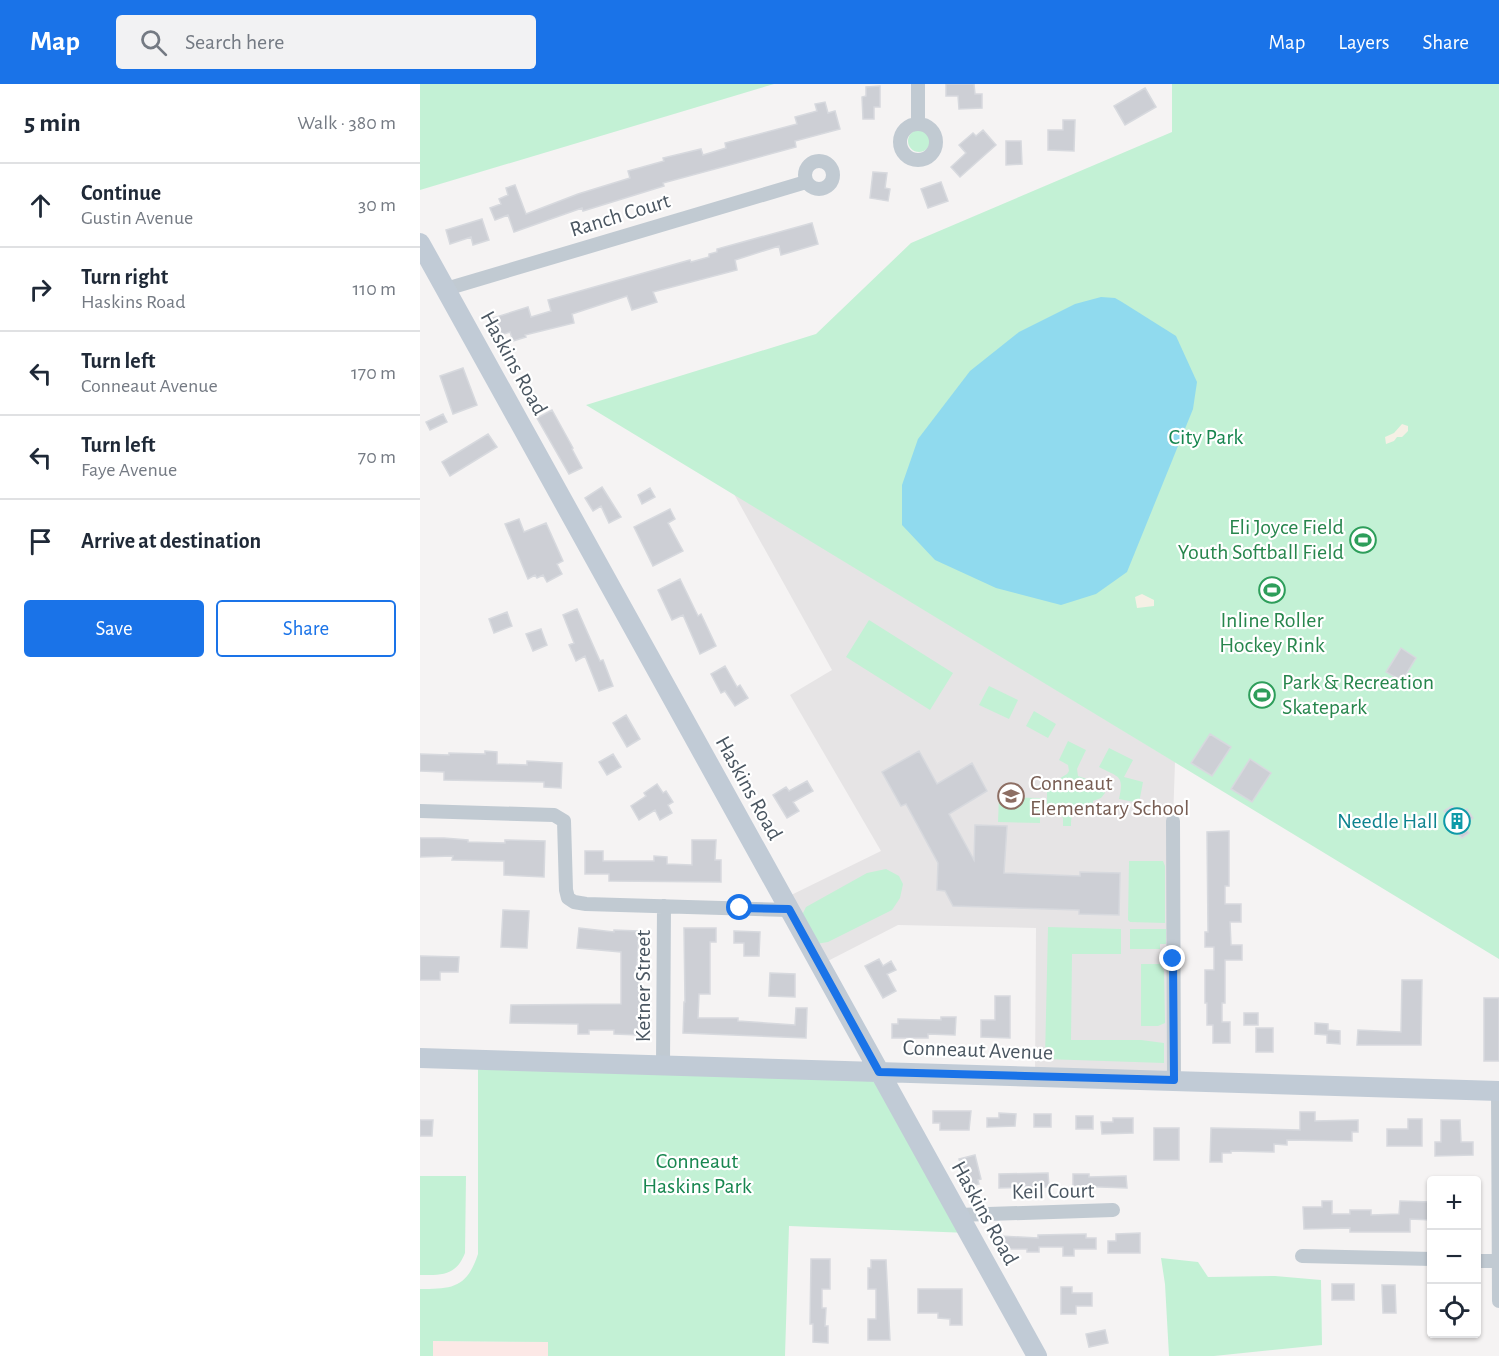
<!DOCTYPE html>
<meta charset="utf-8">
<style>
:root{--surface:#fff;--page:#f2f2f3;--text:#1f2937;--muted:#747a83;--line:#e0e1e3;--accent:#1a73e8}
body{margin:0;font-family:"Alegreya Sans",sans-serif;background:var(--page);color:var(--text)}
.controls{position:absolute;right:18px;bottom:18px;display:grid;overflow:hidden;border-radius:6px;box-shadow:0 2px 4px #0004}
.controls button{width:54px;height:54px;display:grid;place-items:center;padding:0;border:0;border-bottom:2px solid var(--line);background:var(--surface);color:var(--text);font:30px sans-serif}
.stop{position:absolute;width:18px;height:18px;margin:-14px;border:4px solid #1a73e8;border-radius:50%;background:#fff}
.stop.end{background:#1a73e8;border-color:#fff;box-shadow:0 2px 6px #0008}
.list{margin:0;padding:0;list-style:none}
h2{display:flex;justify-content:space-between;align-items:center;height:78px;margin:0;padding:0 24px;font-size:26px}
h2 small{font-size:20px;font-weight:400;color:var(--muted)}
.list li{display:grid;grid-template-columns:39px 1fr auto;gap:18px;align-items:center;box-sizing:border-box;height:84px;padding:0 24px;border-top:2px solid var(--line)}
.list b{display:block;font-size:22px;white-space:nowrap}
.list p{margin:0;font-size:20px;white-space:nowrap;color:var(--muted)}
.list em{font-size:20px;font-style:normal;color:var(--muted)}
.actions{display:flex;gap:12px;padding:18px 24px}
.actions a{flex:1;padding:14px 0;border:2px solid var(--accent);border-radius:6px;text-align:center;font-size:21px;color:var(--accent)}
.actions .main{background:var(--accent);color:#fff}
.icon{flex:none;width:33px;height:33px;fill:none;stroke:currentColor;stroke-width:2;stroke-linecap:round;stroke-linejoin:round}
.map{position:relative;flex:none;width:1079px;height:1272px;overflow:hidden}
header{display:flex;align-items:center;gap:36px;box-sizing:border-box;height:84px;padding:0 30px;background:var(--accent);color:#fff}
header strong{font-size:28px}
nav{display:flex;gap:33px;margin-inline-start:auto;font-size:21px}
.search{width:420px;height:54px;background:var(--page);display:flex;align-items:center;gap:15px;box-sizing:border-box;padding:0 21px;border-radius:6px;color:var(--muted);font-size:22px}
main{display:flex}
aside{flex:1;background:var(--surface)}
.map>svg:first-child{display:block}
.education{fill:#e6e4e5}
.medical{fill:#fce8e6}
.green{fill:#c3f1d5}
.sand{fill:#f5f0e5}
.water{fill:#90daee}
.building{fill:#cdcfd5;stroke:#d7d9de;stroke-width:1.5}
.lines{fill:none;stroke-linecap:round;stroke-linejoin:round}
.street{stroke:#c1cad2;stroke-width:14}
.secondary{stroke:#c1cbd6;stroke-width:20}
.route{stroke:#1a73e8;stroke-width:8}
.labels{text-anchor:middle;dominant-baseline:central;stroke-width:4.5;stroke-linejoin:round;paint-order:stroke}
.street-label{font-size:22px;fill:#4a5661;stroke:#fff}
.park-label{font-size:22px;fill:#17864f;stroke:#fff}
.leisure-label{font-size:22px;fill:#27864d;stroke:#fff;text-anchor:end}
.education-label{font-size:22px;fill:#785e54;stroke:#fff;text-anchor:start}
.culture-label{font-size:22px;fill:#0d838f;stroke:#fff;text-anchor:end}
</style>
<header>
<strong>Map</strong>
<div class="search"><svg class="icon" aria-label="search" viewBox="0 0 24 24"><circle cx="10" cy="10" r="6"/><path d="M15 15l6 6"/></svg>Search here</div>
<nav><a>Map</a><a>Layers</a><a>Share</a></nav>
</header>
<main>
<aside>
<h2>5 min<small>Walk · 380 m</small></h2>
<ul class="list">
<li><svg class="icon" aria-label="ahead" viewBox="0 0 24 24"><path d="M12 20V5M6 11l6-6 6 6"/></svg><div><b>Continue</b><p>Gustin Avenue</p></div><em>30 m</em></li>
<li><svg class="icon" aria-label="right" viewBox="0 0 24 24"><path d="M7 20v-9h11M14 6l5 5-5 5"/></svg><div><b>Turn right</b><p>Haskins Road</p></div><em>110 m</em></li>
<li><svg class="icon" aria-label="left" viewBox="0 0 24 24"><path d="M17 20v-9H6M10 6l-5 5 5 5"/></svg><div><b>Turn left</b><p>Conneaut Avenue</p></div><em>170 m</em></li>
<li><svg class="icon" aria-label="left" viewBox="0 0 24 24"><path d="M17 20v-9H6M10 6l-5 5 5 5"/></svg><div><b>Turn left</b><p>Faye Avenue</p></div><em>70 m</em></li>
<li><svg class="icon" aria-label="arrive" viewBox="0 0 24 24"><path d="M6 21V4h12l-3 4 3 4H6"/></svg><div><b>Arrive at destination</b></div></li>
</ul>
<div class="actions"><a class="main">Save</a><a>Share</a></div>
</aside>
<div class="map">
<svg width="1079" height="1272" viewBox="0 0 1079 1272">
<rect width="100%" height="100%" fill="#f5f3f3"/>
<path class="education" d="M314 410 755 678 753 737 754 996 615 992 616 844 478 841 400 881 363 815 461 767 370 611 412 586Z"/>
<path class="medical" d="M13 1257 128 1258V1272H13Z"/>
<path class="green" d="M0 0H354L0 106Z
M752 0H1079V875L166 321 396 250 491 159 752 48Z
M488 57a11 11 0 1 1 22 0a11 11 0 1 1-22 0Z
M449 536 533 589 510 626 426 573Z
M569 602 598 616 589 635 559 621Z
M614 627 636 640 628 654 606 642Z
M648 657 666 666 657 685 658 692 681 700 685 709 681 714 673 717V727H667V724L663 721C652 724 651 732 651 742H643V734L640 731H627V702L647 690 649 687 648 681 639 676Z
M689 664 713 676 704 693 723 698 719 719 699 715C704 691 700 694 679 683Z
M579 713 620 714V739L578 738Z
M709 777H743L745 782V839L710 838 708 836Z
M466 785 479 792 483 800 480 814 472 826 408 858 396 860 381 833 386 823 447 789Z
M628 843 701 845V870H652L651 956H721L744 959V979L625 975Z
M710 845H746V860H740V865H710Z
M721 880H740L744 887 745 939 738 942H721Z
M58 980 459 988 549 1149 369 1142 365 1272H128V1258L13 1257V1272H0V1205C32 1205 47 1204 58 1170Z
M0 1092H46L45 1169C36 1192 22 1191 0 1191Z
M741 1174 778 1178 788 1193 855 1192 901 1196 902 1261 794 1272H749L745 1200Z"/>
<path class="sand" d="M982 340 988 342V347L982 353H977L974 357 966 360 965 353 974 349Z
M722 510 734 516V522L717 524 715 513Z"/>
<path class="water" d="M681 213 695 214 702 218 756 252 777 298 773 325 707 488 676 510 641 521 576 504 515 476 482 441V401L498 355 550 287 599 248 655 220Z"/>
<path class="building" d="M526 0H554L555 10H562V24L539 25 538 12H526Z
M460 2V23H454V35H443L442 13 446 12V3Z
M725 4 736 23 705 41 694 22Z
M405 18 408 29 415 27 420 45 375 57 376 63 243 99 244 102 163 127 162 124 94 148 88 131 75 136 70 124 81 120 79 115 88 111 86 104 95 101 106 130 158 110 210 94 208 87 244 77 243 74 281 65 283 71 306 64 305 59 377 40 375 33 397 27 395 20Z
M643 36H655L654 67 628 66V46H643Z
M563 46 576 61 540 93 531 83 546 69 539 61 553 49 556 52Z
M586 57H601L602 80 586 81Z
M453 88 467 89 465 104 470 105 468 117 450 114Z
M521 98 528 117 508 124 501 105Z
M62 135 69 156 53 161 51 153 30 160 26 146Z
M392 139 398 160 361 171 359 162 315 176 317 186 233 208 237 218 212 226 207 212 152 230 154 239 105 251 106 253 93 257 90 248 75 253 70 235 108 223 111 233 131 227 128 216 270 176 271 178 289 173V170L297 168V165Z
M43 284 57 321 33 330 20 292Z
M132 326 153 364 152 365 162 384 149 390 117 334Z
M23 330 27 338 10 346 6 338Z
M68 350 77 363 30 392 22 378Z
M182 403 201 433 189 439 181 422 173 427 165 414Z
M230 404 235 413 222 420 218 411Z
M250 425 255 435 248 439 263 467 233 482 214 443Z
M99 435 104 448 126 439 143 477 137 480 142 490 127 498 123 491 117 494 115 491 108 495 85 440Z
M260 495 278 532 281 530 296 562 280 570 263 531 252 536 238 506Z
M157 525 180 577 183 576 193 602 179 607 165 572 156 577 149 561 154 559 143 531Z
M87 528 92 542 74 549 69 535Z
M121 545 127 561 113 567 106 550Z
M981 564 996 574 982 597 966 588Z
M305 582 317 603 320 601 328 614 315 622 305 607 301 609 291 590Z
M206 631 220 655 207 663 193 639Z
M790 650 811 663 792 692 771 679Z
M65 667 77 668V680L107 681V677L142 679 141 704 124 703V698L24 696V688L0 687V670L29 671V669L65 670Z
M499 667 517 700 552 679 567 707 529 730 554 776 555 741 587 742 584 789 660 792V788L700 789 699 831 659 830V826L533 822 525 807 517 806 518 779 486 720 481 722 462 688Z
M193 670 201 683 187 691 179 678Z
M830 675 851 689 832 718 811 705Z
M387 697 393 707 373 718 379 727 367 734 353 711 366 703 369 707Z
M237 700 243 709 246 707 253 718 248 721 252 729 240 736 235 726 219 736 211 722 226 712 224 709Z
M1032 722 1038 731 1047 725 1053 734 1043 741 1049 749 1042 754 1038 750 1029 747 1024 739 1026 729 1024 727Z
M809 747V802H805V820H821V838H810L811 861H822V876H805V919H802V938H810V959H793V941H787V919H785V886H794V863H785V848H788L787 748Z
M0 754H24L48 756V758L85 759V756L125 757 124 793 84 791V777L32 776 33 772 0 773Z
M272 756H296L295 776H301V798L189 797V790H165V767H183V777H234V772L247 773V780L272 781Z
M83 826 109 827 107 864 81 863Z
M159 844 194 848V846L219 847 217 882H220V910L218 951 194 950V946H169V950H158V940L90 939 91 921 201 920V868L157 864Z
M264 844H296V858H290V910H279L278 934H318V937L375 941 376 924H387L386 954 263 949 264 918H265Z
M314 847 340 848 339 872H324V859H314Z
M0 872 39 873 38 888H20V896H0Z
M459 875 463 882 471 877 476 886 467 890 476 907 463 914 445 882Z
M350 889 375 890V913L349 912Z
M982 896H1002L1001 961H937L938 946 981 948Z
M575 912H590V954L561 953V936H575Z
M1064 914H1079V977H1064Z
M824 929H838V941H824Z
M521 933H536L535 951 508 950V954H472V940H478V935L521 936Z
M895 939 908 940V946L920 947V960L907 959V951L895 950Z
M836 944H853V968H836Z
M513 1027H551L549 1046H520V1039H513Z
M880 1028H895V1037L938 1036V1048H932V1057L867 1056V1061L854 1060V1068L811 1067V1069H802V1078H790L791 1044 880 1046Z
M579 1029 596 1030 595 1042 567 1043V1034H579Z
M614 1030H631V1043H614Z
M656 1032H673V1045H656Z
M693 1034H713V1049L682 1050 681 1038H693Z
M988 1035H1002V1062H967V1045H988Z
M0 1036H13L12 1052H0Z
M1021 1036H1040L1041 1058H1053V1071L1015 1072V1058H1021Z
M734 1044H759V1076H734Z
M555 1071 561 1095 558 1096 559 1100 547 1103 539 1075Z
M628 1089 629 1103 579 1104V1090Z
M653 1090H669V1093L706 1092 707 1104 653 1102Z
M902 1117H912V1130H930V1126H951V1131L979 1130 980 1117 1011 1118V1136L990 1135V1148H930V1144L884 1145 883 1123H902Z
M720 1149V1169H688V1157H696V1150Z
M666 1150V1154H676V1165H654V1172H643V1163H619V1168H607V1165H581V1152L618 1154V1151Z
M391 1175H410V1205H402V1224H406L405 1242H408V1259L393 1258V1240H390Z
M451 1176H466L470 1256H448V1235H456V1205H448V1184H451Z
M912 1200H934V1216H912Z
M962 1201H975L976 1229H963Z
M641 1203H652V1209H672V1222H656V1230H641Z
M498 1205H542V1241H530V1235L518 1234V1229H498Z
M685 1246 688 1259 669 1263 666 1250Z"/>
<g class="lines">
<path class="street" d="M498 0V39
M480 58a18 18 0 1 1 36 0a18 18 0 1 1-36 0Z
M385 91a14 14 0 1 1 28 0a14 14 0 1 1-28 0Z
M26 205 386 98
M0 727 134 731 144 737 146 806 148 814 154 818 166 820 369 826
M753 737 754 996
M243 981 244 822
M1078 1007 1079 1217
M538 1131 693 1126
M882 1172 1012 1175
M1056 1177H1079"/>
<path class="secondary" d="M0 159 617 1272
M0 974 1079 1007"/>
</g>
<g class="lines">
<path class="route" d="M320 824 369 825 459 988 754 996 753 875"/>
</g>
<defs>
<g id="stadium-ring" transform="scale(1.35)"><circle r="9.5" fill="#fff" stroke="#2e9e5b" stroke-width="1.5"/><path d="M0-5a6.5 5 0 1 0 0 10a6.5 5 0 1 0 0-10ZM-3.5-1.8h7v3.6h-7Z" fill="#2e9e5b"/></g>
<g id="school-ring" transform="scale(1.35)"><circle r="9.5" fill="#fff" stroke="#8d6e63" stroke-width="1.5"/><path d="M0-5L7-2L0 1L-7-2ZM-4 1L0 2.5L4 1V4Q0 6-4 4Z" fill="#8d6e63"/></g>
<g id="building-ring" transform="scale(1.35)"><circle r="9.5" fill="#fff" stroke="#0f9aa8" stroke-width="1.5"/><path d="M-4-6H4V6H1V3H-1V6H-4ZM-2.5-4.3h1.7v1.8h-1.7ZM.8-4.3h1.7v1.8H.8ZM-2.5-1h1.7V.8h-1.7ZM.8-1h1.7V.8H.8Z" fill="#0f9aa8"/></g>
</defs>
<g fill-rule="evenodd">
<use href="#stadium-ring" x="943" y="456"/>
<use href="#stadium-ring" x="852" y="506"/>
<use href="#stadium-ring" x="842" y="611"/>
<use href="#school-ring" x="591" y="712"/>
<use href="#building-ring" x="1037" y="737"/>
</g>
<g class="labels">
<g class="street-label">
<text transform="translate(200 131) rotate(-17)">Ranch Court</text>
<text transform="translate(94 279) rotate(61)">Haskins Road</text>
<text transform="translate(329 704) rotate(61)">Haskins Road</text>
<text transform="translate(223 902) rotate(-90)">Ketner Street</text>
<text transform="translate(558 966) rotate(2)">Conneaut Avenue</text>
<text transform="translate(633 1107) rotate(-1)">Keil Court</text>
<text transform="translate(565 1129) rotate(61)">Haskins Road</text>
</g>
<g class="park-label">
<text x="786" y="353">City Park</text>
<text x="277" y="1077">Conneaut<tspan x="277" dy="25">Haskins Park</tspan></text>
</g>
<g class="leisure-label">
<text x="924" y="443">Eli Joyce Field<tspan x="924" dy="25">Youth Softball Field</tspan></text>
<text x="852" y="536" text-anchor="middle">Inline Roller<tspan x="852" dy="25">Hockey Rink</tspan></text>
<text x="862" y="598" text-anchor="start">Park &amp; Recreation<tspan x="862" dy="25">Skatepark</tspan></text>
</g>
<g class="education-label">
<text x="610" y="699">Conneaut<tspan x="610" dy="25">Elementary School</tspan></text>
</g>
<g class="culture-label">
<text x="1018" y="737">Needle Hall</text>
</g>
</g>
</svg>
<div class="controls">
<button>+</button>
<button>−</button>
<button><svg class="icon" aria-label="locate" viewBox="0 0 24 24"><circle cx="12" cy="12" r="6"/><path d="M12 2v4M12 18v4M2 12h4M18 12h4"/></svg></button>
</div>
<div class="stop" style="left:320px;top:824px"></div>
<div class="stop end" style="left:753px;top:875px"></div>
</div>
</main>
